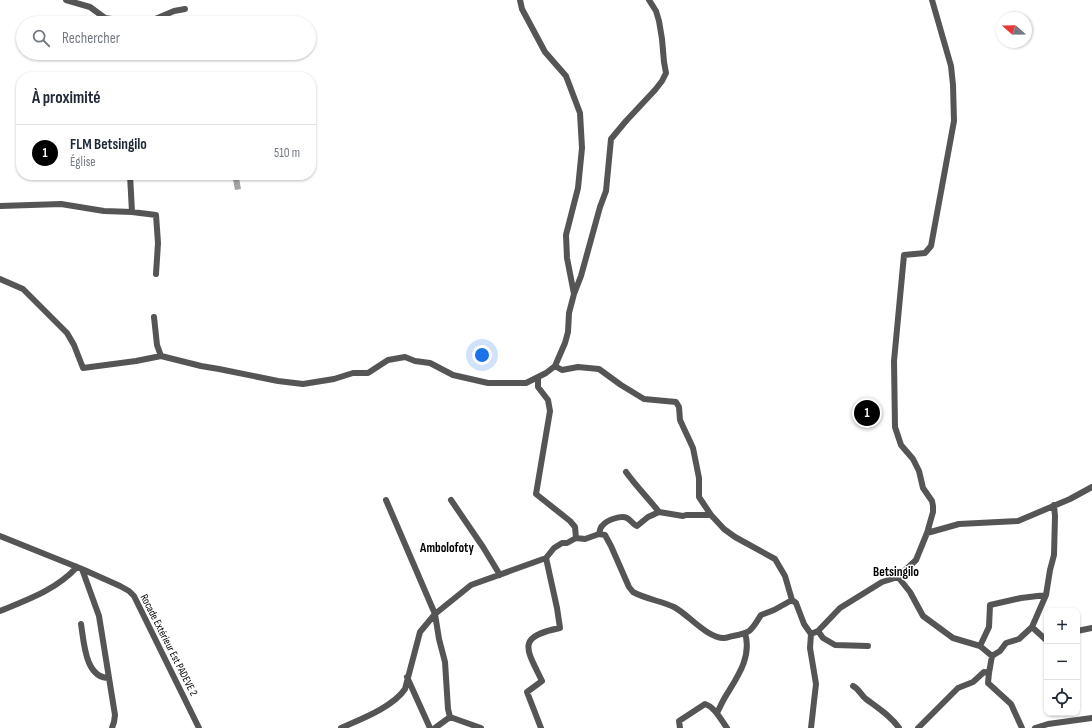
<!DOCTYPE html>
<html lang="fr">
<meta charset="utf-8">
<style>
:root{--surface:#fff;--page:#f6f6f7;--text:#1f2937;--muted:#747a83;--line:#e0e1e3;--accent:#000}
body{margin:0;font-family:"Sofia Sans Condensed",sans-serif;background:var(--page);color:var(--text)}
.controls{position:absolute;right:12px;bottom:12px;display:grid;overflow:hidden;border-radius:8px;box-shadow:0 1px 3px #0004}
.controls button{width:36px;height:36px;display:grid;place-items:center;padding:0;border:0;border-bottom:1px solid var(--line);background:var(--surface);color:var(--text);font:20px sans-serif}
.compass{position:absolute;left:996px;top:12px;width:36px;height:36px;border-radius:50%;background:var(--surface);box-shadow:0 1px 3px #0004;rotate:290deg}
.you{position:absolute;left:482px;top:355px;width:14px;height:14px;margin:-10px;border:3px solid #fff;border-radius:50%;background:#1a73e8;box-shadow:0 0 0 6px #1a73e833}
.badge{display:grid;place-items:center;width:26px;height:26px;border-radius:50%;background:var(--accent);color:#fff;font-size:13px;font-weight:700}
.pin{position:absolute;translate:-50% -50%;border:2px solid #fff;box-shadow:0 1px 4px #0006}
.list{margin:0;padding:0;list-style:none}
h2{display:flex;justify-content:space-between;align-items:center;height:52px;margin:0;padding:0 16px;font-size:17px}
h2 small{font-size:13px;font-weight:400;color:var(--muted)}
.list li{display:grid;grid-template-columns:26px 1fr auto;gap:12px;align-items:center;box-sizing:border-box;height:56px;padding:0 16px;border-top:1px solid var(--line)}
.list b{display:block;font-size:15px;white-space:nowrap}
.list p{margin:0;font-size:13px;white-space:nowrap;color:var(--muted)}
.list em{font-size:13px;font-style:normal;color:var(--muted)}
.icon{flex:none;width:22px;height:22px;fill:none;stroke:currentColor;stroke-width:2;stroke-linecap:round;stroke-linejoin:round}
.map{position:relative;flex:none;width:1092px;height:728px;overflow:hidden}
.search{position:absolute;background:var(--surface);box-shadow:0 1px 3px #0004;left:16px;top:16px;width:300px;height:44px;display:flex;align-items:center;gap:10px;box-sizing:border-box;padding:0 14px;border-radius:22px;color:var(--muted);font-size:15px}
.panel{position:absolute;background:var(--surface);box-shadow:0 1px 3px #0004;left:16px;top:72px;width:300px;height:108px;border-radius:16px}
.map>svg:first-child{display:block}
.water{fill:#a3a3a3}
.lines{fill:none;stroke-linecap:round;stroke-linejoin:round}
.street{stroke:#555;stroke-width:6}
.labels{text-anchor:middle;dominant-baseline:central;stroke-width:3;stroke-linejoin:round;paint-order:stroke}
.street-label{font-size:11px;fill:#000;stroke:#fff}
.quarter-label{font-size:13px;font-weight:bold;fill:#000;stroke:#fff}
</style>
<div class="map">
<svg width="1092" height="728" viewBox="0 0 1092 728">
<rect width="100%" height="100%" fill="#fff"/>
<path class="water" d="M239 178 241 189 235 190 233 179Z"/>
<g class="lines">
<path class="street" d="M66 0 90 7 105 18 125 21 153 20 174 11 185 9
M520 0 522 9 545 52 566 76 580 113 582 148 578 188 566 235 567 258 574 294
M0 206 61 204 104 211 132 212 130 175
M132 212 156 215 158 243 156 274
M0 279 23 289 67 333 74 345 83 368 136 361 161 356 201 366 219 369 278 381 303 384 334 379 353 373H368L388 360 405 357 415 361 430 363 453 375 488 383H526L546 373 555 366 565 343 568 332 569 313 574 294 581 276 600 207 606 191 611 139 626 121 655 90 662 81 666 73 664 62 662 39 659 21 656 11 649 0
M154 317 157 345 161 356
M555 366 562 370 578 367 599 369 621 385 644 399 676 402 679 407 680 420 693 448 699 478V497L711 515 724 529 735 537 775 559 785 576 792 600 796 603 804 624 811 634
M538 377V387L548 400 550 411 536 494 570 521 575 527 576 538
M626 472C636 486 648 498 659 512
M386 500 435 614 439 639 445 662 448 709 450 717 435 728
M451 500 483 547 500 575
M927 533 933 512V506L932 501 923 488 919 471 913 459 901 445 895 427 894 361 904 255 925 253 931 246 954 121 953 85 951 66 932 0
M599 534 605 535 611 546 629 587 633 592C646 599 661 601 674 607 689 615 707 638 724 638 727 638 731 636 733 636 753 632 751 630 761 615L774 610 792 600
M0 536 82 569 120 586 129 591 134 596 199 728
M82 569 99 616 115 715 114 722 112 728
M898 577 910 592 923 616 953 638 980 646 992 656
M0 611C27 600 56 590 77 567
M81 624C84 642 85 678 109 678
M1032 627 1046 595 1050 570 1054 555 1055 516 1054 505
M818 631 823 638 835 645 868 646
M1077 631 1092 628
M980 646 989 627 990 605 1021 598 1046 595
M407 677 430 728
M853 686C859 689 861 695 866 699 878 708 891 716 899 728
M717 713C720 707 723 700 727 694 738 676 752 656 745 633
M450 717 481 728
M341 728C361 719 393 707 405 689L420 632 435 614 471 585 546 558 554 548 562 543H567L576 538 585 539 599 534C600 530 600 527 603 525 607 520 621 515 627 518 631 520 632 524 637 526L648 517 659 512 683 516 686 515H711
M541 728 527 692 542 681C526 648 516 637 560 628L557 608 546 558
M680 728 679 721 705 704C715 707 721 720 727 728
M811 728 816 684 810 648 811 634 818 631 840 608 882 582 898 577 916 560 927 533 959 524 1018 521 1070 499 1092 487
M918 728 958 688 973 682 984 672 989 673
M1022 728 1011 704 988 683 989 673 992 656 1000 651 1006 643 1019 639 1032 627 1045 639 1047 638
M1035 728 1048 724 1092 718"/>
</g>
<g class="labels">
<g class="street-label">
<text transform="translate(169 645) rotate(63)">Rocade Extérieur Est PADEVE 2</text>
</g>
<g class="quarter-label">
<text x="447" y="548">Ambolofoty</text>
<text x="896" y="572">Betsingilo</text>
</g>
</g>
</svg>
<div class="controls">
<button>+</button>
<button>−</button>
<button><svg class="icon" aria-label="locate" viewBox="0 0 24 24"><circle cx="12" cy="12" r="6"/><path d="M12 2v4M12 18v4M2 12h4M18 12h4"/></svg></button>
</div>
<svg class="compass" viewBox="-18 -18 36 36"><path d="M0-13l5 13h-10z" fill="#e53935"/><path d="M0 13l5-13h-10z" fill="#747a83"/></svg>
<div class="you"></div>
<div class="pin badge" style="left:867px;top:413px">1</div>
<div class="search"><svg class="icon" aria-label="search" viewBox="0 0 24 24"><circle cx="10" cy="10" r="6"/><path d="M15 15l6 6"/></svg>Rechercher</div>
<section class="panel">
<h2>À proximité<small></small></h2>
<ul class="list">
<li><span class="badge">1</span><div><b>FLM Betsingilo</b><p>Église</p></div><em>510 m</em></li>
</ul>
</section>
</div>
